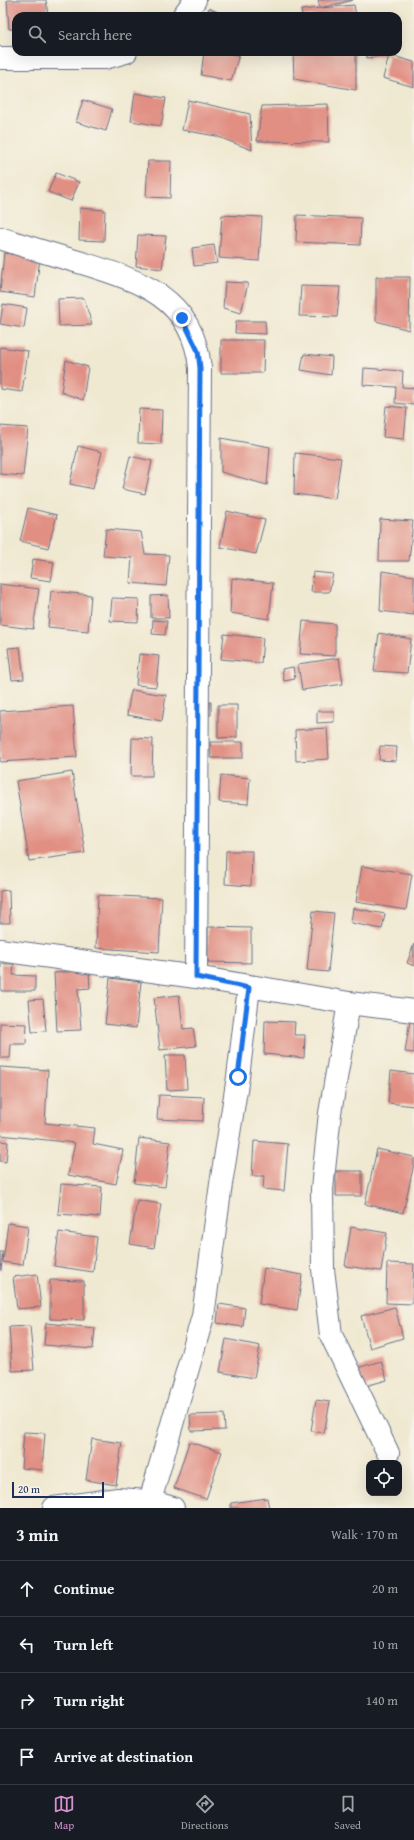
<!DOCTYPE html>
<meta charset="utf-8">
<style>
:root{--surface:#171b24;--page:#20242c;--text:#f1f3f6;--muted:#9ea1a6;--line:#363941;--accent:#d690ce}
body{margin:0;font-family:"Gentium Book Plus",serif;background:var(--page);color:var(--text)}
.controls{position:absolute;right:12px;bottom:12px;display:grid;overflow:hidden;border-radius:8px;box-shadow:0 4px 16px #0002}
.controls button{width:36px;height:36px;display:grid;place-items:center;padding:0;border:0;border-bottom:1px solid var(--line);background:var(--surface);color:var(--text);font:20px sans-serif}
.scale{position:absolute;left:12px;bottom:10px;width:92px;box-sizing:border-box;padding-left:4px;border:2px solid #1b2f5e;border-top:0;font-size:11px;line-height:14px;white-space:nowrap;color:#1b2f5e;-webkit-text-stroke:3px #f7f3e8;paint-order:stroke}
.stop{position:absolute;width:12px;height:12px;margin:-9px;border:3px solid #1a73e8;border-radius:50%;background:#fff}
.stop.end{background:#1a73e8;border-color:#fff;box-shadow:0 1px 4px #0008}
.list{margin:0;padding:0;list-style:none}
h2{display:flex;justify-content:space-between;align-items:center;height:52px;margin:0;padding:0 16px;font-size:17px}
h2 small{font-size:13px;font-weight:400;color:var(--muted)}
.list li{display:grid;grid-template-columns:26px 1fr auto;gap:12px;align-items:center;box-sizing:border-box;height:56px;padding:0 16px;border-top:1px solid var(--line)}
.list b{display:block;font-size:15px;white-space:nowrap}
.list em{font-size:13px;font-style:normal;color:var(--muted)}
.icon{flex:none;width:22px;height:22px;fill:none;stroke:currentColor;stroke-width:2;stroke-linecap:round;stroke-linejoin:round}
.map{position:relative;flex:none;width:414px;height:1508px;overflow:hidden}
.search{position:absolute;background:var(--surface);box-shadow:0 4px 16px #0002;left:12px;right:12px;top:12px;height:44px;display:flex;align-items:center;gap:10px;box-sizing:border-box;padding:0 14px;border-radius:12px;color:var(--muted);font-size:15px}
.sheet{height:276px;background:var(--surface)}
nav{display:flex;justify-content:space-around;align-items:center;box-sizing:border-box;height:56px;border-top:1px solid var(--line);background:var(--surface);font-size:11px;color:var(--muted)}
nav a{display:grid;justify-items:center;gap:2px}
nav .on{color:var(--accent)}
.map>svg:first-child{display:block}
.building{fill:#e18f83}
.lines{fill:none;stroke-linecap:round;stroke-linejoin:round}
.street-casing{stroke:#667087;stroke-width:24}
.street{stroke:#fff;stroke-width:22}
.route{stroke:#1a73e8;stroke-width:5}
</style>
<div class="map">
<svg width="414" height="1508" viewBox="0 0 414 1508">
<rect width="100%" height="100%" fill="#f7f3e8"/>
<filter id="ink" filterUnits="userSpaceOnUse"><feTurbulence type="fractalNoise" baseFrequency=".025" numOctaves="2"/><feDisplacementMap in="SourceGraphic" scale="8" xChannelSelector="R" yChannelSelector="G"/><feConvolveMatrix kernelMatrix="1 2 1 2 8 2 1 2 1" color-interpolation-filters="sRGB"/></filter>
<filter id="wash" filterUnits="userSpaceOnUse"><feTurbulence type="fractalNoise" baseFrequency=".012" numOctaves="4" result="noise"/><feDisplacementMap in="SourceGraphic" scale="16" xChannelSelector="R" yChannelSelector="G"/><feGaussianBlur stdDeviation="0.9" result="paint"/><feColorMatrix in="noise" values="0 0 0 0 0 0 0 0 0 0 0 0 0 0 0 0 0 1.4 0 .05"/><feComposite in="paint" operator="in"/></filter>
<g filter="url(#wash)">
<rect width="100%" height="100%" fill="#f0e9d2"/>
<g id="blocks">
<path class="building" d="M7 0H46L48 16H16V29H9Z
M318 0H353L320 8 354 5 356 16H302L301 10 320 8Z
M209 8 227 16H207Z
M204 52H219L239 55 231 81 201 75Z
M293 52H356V90L294 79Z
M366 52H389V55L367 58Z
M389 55 414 62V87L383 78Z
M135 93 166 98 161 126 131 121Z
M83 100 112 109 106 131 76 122Z
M188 100 250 114 252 150 216 136 182 130Z
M328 104 329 142 257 141 262 106Z
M148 161H171L170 198 146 197Z
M56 173 79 182 71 201 48 192Z
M80 208 105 210 104 241 79 240Z
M222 215 262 217 259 261 219 258Z
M297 215 361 218 360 245 296 242Z
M138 235 166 236 162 269 136 266Z
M214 245 217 263 194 266 192 248Z
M4 253 40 258 35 297 0 292Z
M376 277H410L409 330 376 321Z
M225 282 248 283 241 313 223 308Z
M301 286 340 287 337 317 299 316Z
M84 298 92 325 59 326 58 299Z
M3 304 27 308 24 328 0 324Z
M236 321H265L266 334 235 333Z
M221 340H264L263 373H221Z
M0 347 28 351 22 392 0 389Z
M304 354 332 357 331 375 301 370Z
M66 360 88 367 83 400 61 392Z
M364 368 403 371 402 387 414 388V405L395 403 396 387 363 385Z
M386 406 407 408 404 439 383 437Z
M139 409 162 410 161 444 138 443Z
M0 426 28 428 23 476 0 474Z
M221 438 270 447 267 485 221 472Z
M78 446 102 452 93 489 70 484Z
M295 453 341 458 335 499 294 494Z
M130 456 152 461 145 494 122 489Z
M28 508 57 515 48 548 20 541Z
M227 511 265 520 256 554 220 547Z
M380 519 413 521 409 561H379Z
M106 529 141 532 145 554 169 555 166 586 130 583 132 558 103 556Z
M33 559 54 562 51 581 30 578Z
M382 571 414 576V615L380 611Z
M313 572 333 574 329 592H311Z
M232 578 273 583 269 619 230 613Z
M0 584 39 589 33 629 0 625Z
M51 591 91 595 88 631 48 627Z
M168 595 169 618H151V596Z
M112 598 139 599 138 622 110 621Z
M153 620 167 621 165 635 152 634Z
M303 621 335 624V656L300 654Z
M379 633 411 639 407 673 374 671Z
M224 634 263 638 261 663 221 659Z
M20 647 24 679 12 680 8 648Z
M139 654 159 656 156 687 136 685Z
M339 658 343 684 302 690 298 664Z
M293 667 295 679 284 681 282 669Z
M131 690 166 695 162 721 127 715Z
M200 702H211V715H200Z
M218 705H237V737L218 738Z
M73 706 77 757 0 762V711Z
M317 711H334V722L317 723Z
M327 728 329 759 296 761 295 730Z
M132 738 153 739 152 776H131Z
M210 742H243V758H211Z
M380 746 397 747 396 761 379 760Z
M72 772 85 853 29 861 16 781Z
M221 775 250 778 248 804 219 802Z
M226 851H252L251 886 225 884Z
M362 866 412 874 406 910 356 902Z
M9 890 10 923H0V891Z
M98 895 162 898 159 952 96 948Z
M353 908 385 914 382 929 351 923Z
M313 911 334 913 328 972 307 970Z
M208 927 251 928V963L208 962Z
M414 944V966L407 963Z
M1 964H14L13 975 35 976V991H1Z
M89 970 90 988 78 989 81 1030 57 1031 54 973Z
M110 978 141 982 136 1028 105 1024Z
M179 995 183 1029 193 1028 196 1046 160 1050 154 998Z
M43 999 46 1031 32 1032 29 1000Z
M410 1020 414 1021V1053L405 1052Z
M265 1021 295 1022 294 1035H305L304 1058 264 1054Z
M0 1023 27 1024 26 1044H11L10 1058H0Z
M165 1055H185L187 1089 167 1090Z
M0 1067 48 1070 45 1123 95 1128 93 1144 123 1150 116 1184 68 1175 75 1143 0 1135Z
M391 1071 414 1074V1106L388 1103Z
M159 1095 204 1097 203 1121 157 1119Z
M139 1138 170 1142 165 1187 134 1183Z
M0 1141 8 1142 6 1162 0 1161Z
M254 1141 288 1144 284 1191 263 1189 264 1176H252Z
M377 1149 414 1157V1164L403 1213 365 1204Z
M336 1171H362V1196H336Z
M61 1184 102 1187 100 1217 58 1214Z
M137 1200 161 1204 154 1248 130 1244Z
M8 1223 28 1226 23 1265 3 1262Z
M351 1227 387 1233 381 1271 345 1266Z
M59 1232 97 1237 93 1272 54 1266Z
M0 1252H3L1 1270H0Z
M387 1263 414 1264 412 1304 386 1303Z
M264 1268 302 1275 297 1310 259 1304Z
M37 1274 41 1307 17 1309 13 1277Z
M50 1280 84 1281V1320L50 1319Z
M219 1304 245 1308 243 1327 217 1323Z
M395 1307 403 1338 370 1348 361 1316Z
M46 1323 95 1328 93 1349 44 1345Z
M30 1326 34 1370 12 1371 9 1327Z
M226 1339 260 1346 254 1378 220 1372Z
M381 1361 387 1380 362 1387 357 1368Z
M316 1400 330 1402 324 1433 311 1431Z
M224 1414 225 1430 191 1431 190 1415Z
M24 1432 45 1433 42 1470 21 1468Z
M92 1439 122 1443 116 1485 86 1480Z
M189 1442 222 1452 206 1499 174 1488Z
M267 1498 269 1508H231V1503Z"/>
</g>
</g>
<g filter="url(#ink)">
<use href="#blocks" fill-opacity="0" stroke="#667087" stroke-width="1"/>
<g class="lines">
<g class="street-casing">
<path id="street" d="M183 16 195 0
M0 58H105L126 52
M0 238C27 247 54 255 82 263 140 281 193 297 200 368L196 977
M0 950 196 977 349 1003 414 1011
M349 1003 330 1113 322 1189 323 1269 331 1335 388 1453
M54 1508 118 1499 149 1501 173 1508
M148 1508 203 1316 221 1184 238 1077 249 987"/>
</g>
<use href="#street" class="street"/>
</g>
</g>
<g class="lines" filter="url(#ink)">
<path class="route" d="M182 318 198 351 200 368 196 977 249 988 238 1077"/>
</g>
</svg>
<div class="controls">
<button><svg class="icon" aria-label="locate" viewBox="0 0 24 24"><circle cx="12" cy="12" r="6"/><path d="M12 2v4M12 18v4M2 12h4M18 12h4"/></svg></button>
</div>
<div class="scale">20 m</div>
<div class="stop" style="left:238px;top:1077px"></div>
<div class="stop end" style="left:182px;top:318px"></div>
<div class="search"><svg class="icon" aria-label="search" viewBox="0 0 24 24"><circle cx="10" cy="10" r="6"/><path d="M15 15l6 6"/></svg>Search here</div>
</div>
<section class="sheet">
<h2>3 min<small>Walk · 170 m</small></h2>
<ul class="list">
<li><svg class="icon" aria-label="ahead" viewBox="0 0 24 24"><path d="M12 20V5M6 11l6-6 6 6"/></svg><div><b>Continue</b></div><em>20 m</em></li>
<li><svg class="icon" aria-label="left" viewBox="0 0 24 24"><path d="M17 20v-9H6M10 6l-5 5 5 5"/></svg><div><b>Turn left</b></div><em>10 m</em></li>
<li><svg class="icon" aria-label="right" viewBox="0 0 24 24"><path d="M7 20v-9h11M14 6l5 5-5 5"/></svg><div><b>Turn right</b></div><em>140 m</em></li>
<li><svg class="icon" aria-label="arrive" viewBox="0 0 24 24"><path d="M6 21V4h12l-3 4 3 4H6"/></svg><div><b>Arrive at destination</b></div></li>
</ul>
</section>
<nav>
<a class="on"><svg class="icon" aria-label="map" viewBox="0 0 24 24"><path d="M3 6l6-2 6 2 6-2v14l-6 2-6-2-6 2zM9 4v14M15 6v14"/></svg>Map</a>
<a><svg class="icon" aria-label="directions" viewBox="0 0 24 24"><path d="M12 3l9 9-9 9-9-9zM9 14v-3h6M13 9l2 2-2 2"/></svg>Directions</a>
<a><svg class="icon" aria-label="saved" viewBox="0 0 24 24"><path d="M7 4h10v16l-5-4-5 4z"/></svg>Saved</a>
</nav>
